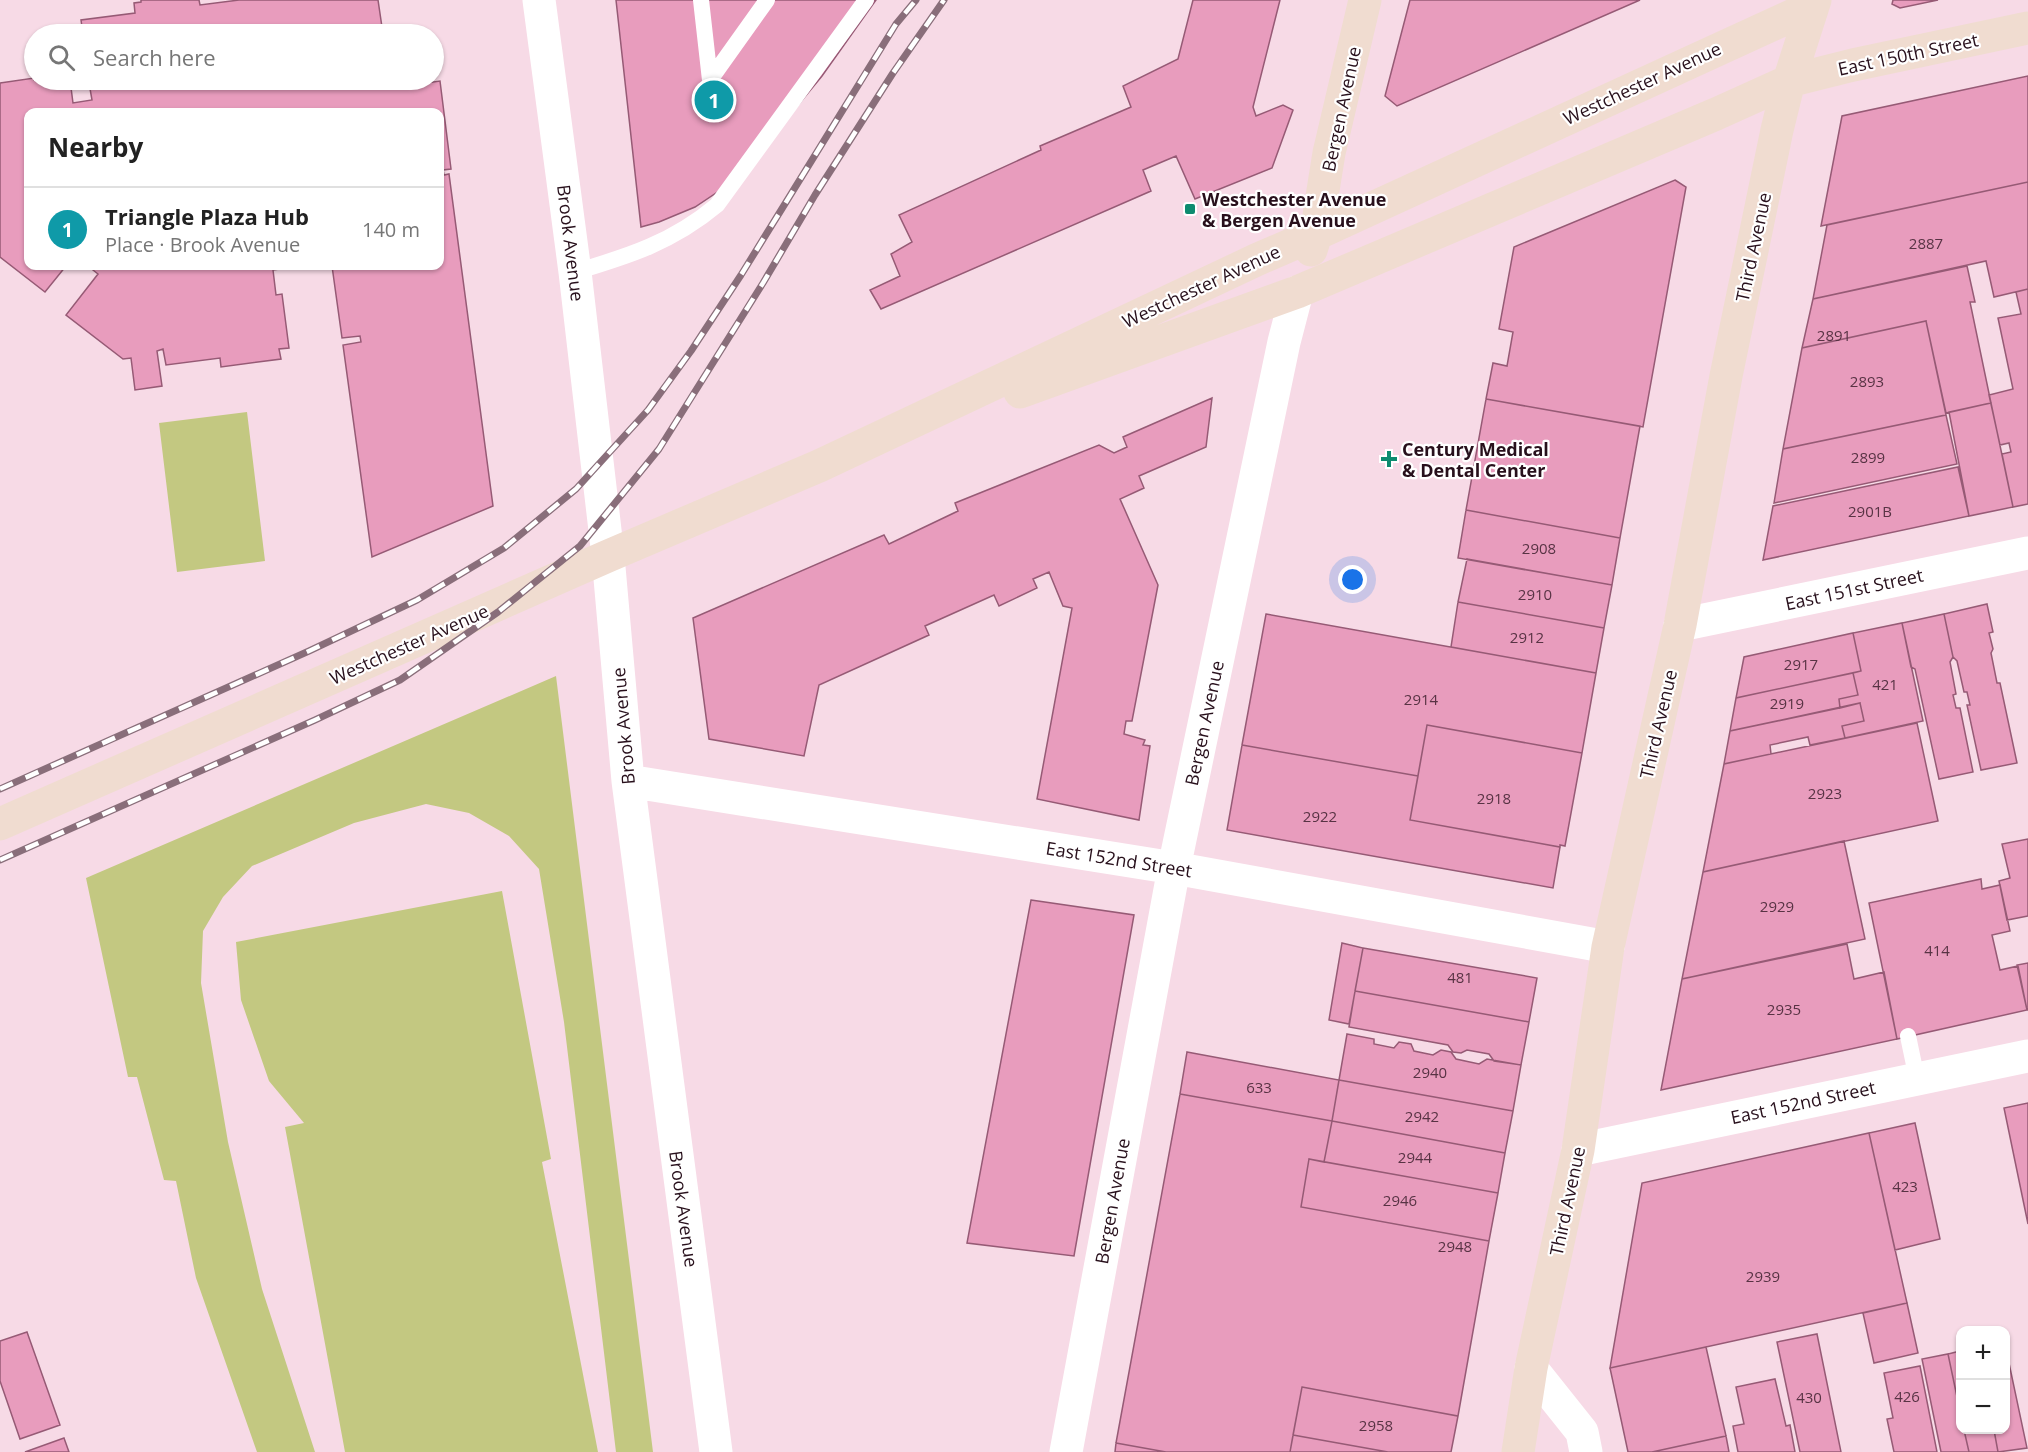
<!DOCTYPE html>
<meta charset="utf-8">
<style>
:root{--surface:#fff;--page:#f2f2f2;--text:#222;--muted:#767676;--line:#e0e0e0;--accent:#7c3aed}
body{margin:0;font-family:"Open Sans",sans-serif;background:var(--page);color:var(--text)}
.controls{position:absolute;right:18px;bottom:18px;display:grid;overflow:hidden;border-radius:12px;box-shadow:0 2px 4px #0004}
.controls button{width:54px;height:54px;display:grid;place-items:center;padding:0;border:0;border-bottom:2px solid var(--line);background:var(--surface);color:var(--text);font:30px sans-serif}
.you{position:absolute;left:1353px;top:580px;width:21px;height:21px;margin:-15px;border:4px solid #fff;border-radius:50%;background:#1a73e8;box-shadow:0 0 0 9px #1a73e833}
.badge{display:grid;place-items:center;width:39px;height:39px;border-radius:50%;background:var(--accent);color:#fff;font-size:20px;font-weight:700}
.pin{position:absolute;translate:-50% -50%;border:3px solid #fff;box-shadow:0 2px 6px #0006}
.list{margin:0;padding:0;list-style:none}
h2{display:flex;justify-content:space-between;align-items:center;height:78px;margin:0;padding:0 24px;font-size:26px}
h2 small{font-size:20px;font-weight:400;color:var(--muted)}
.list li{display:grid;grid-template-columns:39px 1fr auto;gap:18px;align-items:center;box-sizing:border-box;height:84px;padding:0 24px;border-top:2px solid var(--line)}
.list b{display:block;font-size:22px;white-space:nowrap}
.list p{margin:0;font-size:20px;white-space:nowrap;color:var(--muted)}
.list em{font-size:20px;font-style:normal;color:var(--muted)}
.icon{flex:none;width:33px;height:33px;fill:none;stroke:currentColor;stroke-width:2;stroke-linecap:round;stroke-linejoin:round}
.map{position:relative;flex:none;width:2028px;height:1452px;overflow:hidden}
.search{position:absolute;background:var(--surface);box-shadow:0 2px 4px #0004;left:24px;top:24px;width:420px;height:66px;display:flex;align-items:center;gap:15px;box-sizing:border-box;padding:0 21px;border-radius:33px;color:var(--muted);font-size:22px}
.panel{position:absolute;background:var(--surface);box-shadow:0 2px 4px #0004;left:24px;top:108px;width:420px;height:162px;border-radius:12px}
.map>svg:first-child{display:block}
.green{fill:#c3c881}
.building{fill:#e89cbd;stroke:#965a75;stroke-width:1.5}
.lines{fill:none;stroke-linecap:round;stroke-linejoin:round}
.lane{stroke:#fff;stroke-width:16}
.street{stroke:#fff;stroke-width:33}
.secondary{stroke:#f0dcd0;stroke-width:33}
.rail-casing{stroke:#896e7a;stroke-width:7}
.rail{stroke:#fff;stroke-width:4.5;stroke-dasharray:14;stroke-linecap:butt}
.poi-dot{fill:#0d8b6f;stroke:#fff;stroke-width:2}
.labels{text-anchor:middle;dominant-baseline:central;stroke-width:4.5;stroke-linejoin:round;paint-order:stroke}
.number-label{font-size:15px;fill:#583344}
.street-label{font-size:18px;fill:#28101c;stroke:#fff}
.poi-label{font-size:18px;font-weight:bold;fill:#28101c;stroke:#fff;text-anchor:start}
</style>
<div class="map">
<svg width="2028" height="1452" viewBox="0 0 2028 1452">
<rect width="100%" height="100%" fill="#f7dae6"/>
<path class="green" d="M247 412 265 561 177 572 159 423Z
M556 676 653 1452H616L564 1022 539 869 509 836 469 813 426 804 354 823 252 866 223 897 203 931 201 983 228 1142 262 1289 315 1452H257L196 1278 176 1181 164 1180 137 1077H128L86 878Z
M502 891 551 1159 542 1162 598 1452H345L285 1127 304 1123 269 1081 241 1000 236 942Z"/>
<path class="building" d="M141 0H199L200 5 239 0H378L383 34H83L81 20 135 13 134 3 141 2Z
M616 0H876L822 76 780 127 722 189 695 207 659 222 641 227Z
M1193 0H1280L1253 107 1256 116 1283 105 1293 110 1272 168 1195 199 1176 156 1143 170 1151 191 881 309 870 290 900 276 891 254 912 242 899 215 1041 150 1040 146 1131 107 1123 86 1178 59Z
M1410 0H1640L1397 106 1385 96Z
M1893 0H1938L1900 8 1892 4Z
M2028 76V182L1821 226 1842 116Z
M34 78V80H70L73 103 92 100 89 83 115 80H390L391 88 440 81 451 169 443 170 444 175 449 174 493 506 372 557 343 345 361 342 360 336 342 338 332 266H440V112H28V266H66L45 292 0 257V83Z
M1675 180 1686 187 1643 427 1486 399 1493 363 1507 366 1513 332 1499 329 1514 247Z
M2028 182V289L1994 297 1986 261 1813 299 1827 225Z
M88 266H279L280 269 273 270 276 295 282 294 289 348 279 349 281 359 221 367 220 358 166 365 163 349 157 351 162 386 135 390 131 358 123 359 66 315 98 274Z
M1967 266 1975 302H1970L1991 403 1946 413 1926 321 1802 348 1813 299Z
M2028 289V504L2013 507 2002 454 2011 452 2009 443 2000 445 1989 395 2013 389 1998 318 2021 314 2016 292Z
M1926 321 1946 415 1783 449 1802 348Z
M1212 398 1206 447 1139 476 1144 488 1120 499 1158 585 1132 721H1126L1124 734 1145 740 1143 745 1150 746 1139 820 1037 799 1072 608 1063 606 1049 572 1033 579 1037 588 999 606 994 595 925 626 929 635 819 685 804 756 709 739 693 618 884 535 889 544 958 511 955 503 1099 445 1114 453 1127 447 1123 437Z
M1486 399 1640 426 1620 538 1466 510Z
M1991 403 2013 507 1969 516 1949 412Z
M1946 415 1957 464 1774 503 1783 449Z
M1958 467 1969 516 1763 560 1773 506Z
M1466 510 1620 538 1612 585 1458 558Z
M1467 559 1612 585 1604 628 1458 602Z
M1458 602 1604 628 1596 673 1451 647Z
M1987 604 1993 632 1989 633 1993 649 1991 653 1997 683H2000L2017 763 1981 770 1967 705H1970L1967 692H1964L1957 661 1953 657 1944 614Z
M1266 614 1596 673 1582 753 1427 725 1418 776 1242 745Z
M1944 614 1953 657 1950 662 1956 694 1953 695 1956 708H1960L1973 772 1939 779 1915 669 1911 667 1902 623Z
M1902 623 1923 721 1845 738 1842 726 1864 721 1860 703 1840 708 1839 699 1858 695 1853 673 1861 671 1853 633Z
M1853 633 1861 671 1736 698 1744 657Z
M1853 673 1858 695 1839 699 1840 708 1730 731 1736 698Z
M1860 703 1864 721 1842 726 1845 738 1810 745 1808 737 1770 745 1771 754 1724 764 1730 731Z
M1917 723 1938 821 1703 872 1724 764Z
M1427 725 1582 753 1565 846 1560 845V847L1410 820Z
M1242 745 1418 776 1410 820 1560 847 1553 888 1227 830Z
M2028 839V916L2007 920 1999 881 2010 878 2002 844Z
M1844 841 1865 939 1682 979 1703 872Z
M1981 879 1982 889 2000 885 2010 931 1992 935 2000 970 2018 966 2027 1010 1897 1039 1869 903Z
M1031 900 1134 915 1074 1256 967 1243Z
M1342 943 1363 948 1349 1024 1329 1020Z
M1847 944 1854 979 1884 972 1897 1039 1661 1090 1682 979Z
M1363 948 1537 978 1529 1022 1355 991Z
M2028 963V1010H2027L2017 965Z
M1355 991 1529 1022 1521 1065 1494 1061 1489 1054 1467 1050 1461 1053 1453 1052 1448 1045 1349 1027Z
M1347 1034 1374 1039V1044L1394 1048 1399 1042 1411 1044 1414 1051 1433 1055 1441 1050 1451 1052 1456 1059 1479 1064 1487 1059 1521 1065 1513 1111 1339 1080Z
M1187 1052 1339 1080 1332 1121 1180 1094Z
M1339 1080 1513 1111 1505 1153 1332 1121Z
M1180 1094 1332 1121 1324 1162 1309 1159 1301 1207 1489 1241 1458 1416 1302 1387 1290 1452H1166L1116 1443Z
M2028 1103V1224L2004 1108Z
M1332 1121 1505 1153 1498 1193 1324 1162Z
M1915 1123 1940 1239 1895 1250 1869 1133Z
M1869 1133 1907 1303 1610 1368 1642 1183Z
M1309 1159 1498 1193 1489 1241 1301 1207Z
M1907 1303 1918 1353 1874 1363 1863 1313Z
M27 1332 60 1425 20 1439 0 1381V1341Z
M1817 1334 1841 1452H1800L1777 1342Z
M1706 1347 1726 1436 1652 1452H1628L1610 1368Z
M2006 1349 2027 1448 1998 1452 1994 1430H2006Z
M1960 1351V1411L1948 1354Z
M1948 1354 1960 1411V1430H1964L1969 1452H1941L1922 1359Z
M1920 1366 1937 1452H1894L1887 1419 1893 1418 1884 1373Z
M1775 1379 1786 1426 1790 1425 1795 1452H1738L1733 1426 1744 1424 1736 1387Z
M1302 1387 1458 1416 1451 1452H1388L1293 1435Z
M1964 1430H1994L1998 1452H1969Z
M1293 1435 1388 1452H1290Z
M1726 1436 1729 1452H1652Z
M64 1438 69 1452H25Z
M1116 1443 1166 1452H1115Z"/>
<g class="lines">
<path class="lane" d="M701 0 710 80 767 0
M575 272C629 256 673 242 717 205L866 0
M1908 1036 1917 1079"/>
<path class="street" d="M539 0 575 272 608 556 628 781 716 1452
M1680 625 2028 553
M628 781 1174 868 1608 947
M1578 1150 2028 1056
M1531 1368 1582 1432 1586 1452
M1066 1452 1174 868 1284 342 1297 292"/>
<path class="secondary" d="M1311 250 1316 234 1329 153 1365 0
M1020 392 1297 292 1716 114 1789 81 1853 65 2028 28
M0 824 608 556 819 466 1256 260 1316 234 1813 6
M1518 1452 1531 1368 1578 1150 1608 947 1680 625 1726 376 1777 130 1789 81 1815 0"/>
<g class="rail-casing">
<path id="rail" d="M0 789 309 651 417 600 504 548 576 489 648 410 691 351 741 275 896 24 916 0
M0 860 315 720 400 680 498 612 580 546 659 449 763 283 815 195 893 73 944 0"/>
</g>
<use href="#rail" class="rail"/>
</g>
<g class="poi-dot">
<rect x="1184" y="203" width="12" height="12" rx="3"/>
<path d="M1386 450h6v6h6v6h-6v6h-6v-6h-6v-6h6z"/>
</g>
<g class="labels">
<g class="number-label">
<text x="1926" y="243">2887</text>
<text x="1834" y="335">2891</text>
<text x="1867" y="381">2893</text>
<text x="1868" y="457">2899</text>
<text x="1870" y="511">2901B</text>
<text x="1539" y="548">2908</text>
<text x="1535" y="594">2910</text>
<text x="1527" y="637">2912</text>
<text x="1801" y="664">2917</text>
<text x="1885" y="684">421</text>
<text x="1421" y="699">2914</text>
<text x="1787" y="703">2919</text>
<text x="1825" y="793">2923</text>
<text x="1494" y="798">2918</text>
<text x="1320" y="816">2922</text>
<text x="1777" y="906">2929</text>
<text x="1937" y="950">414</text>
<text x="1460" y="977">481</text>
<text x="1784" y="1009">2935</text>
<text x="1430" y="1072">2940</text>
<text x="1259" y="1087">633</text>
<text x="1422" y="1116">2942</text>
<text x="1415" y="1157">2944</text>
<text x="1905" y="1186">423</text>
<text x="1400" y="1200">2946</text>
<text x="1455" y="1246">2948</text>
<text x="1763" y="1276">2939</text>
<text x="1907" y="1396">426</text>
<text x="1809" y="1397">430</text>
<text x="1376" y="1425">2958</text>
</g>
<g class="street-label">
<text transform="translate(1908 54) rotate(-12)">East 150th Street</text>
<text transform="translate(1642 83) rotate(-25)">Westchester Avenue</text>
<text transform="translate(1341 109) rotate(-78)">Bergen Avenue</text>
<text transform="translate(571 243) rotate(83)">Brook Avenue</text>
<text transform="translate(1753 247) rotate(-78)">Third Avenue</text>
<text transform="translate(1201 286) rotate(-25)">Westchester Avenue</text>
<text transform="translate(1854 589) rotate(-12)">East 151st Street</text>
<text transform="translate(409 644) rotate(-24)">Westchester Avenue</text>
<text transform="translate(1204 723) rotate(-78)">Bergen Avenue</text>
<text transform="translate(1658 724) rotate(-77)">Third Avenue</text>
<text transform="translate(623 726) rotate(-95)">Brook Avenue</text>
<text transform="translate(1119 859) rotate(9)">East 152nd Street</text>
<text transform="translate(1803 1102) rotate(-12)">East 152nd Street</text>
<text transform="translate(1112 1201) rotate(-80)">Bergen Avenue</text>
<text transform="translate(1567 1201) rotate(-78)">Third Avenue</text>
<text transform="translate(684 1209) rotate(82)">Brook Avenue</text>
</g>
<g class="poi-label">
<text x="1202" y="199">Westchester Avenue<tspan x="1202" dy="21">&amp; Bergen Avenue</tspan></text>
<text x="1402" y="449">Century Medical<tspan x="1402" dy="21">&amp; Dental Center</tspan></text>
</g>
</g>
</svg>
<div class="controls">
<button>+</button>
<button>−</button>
</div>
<div class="you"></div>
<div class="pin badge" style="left:714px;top:100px;background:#0f9aa8">1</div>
<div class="search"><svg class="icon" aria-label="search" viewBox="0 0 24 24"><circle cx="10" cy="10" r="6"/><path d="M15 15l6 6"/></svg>Search here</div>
<section class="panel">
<h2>Nearby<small></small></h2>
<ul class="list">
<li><span class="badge" style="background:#0f9aa8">1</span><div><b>Triangle Plaza Hub</b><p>Place · Brook Avenue</p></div><em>140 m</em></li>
</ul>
</section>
</div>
